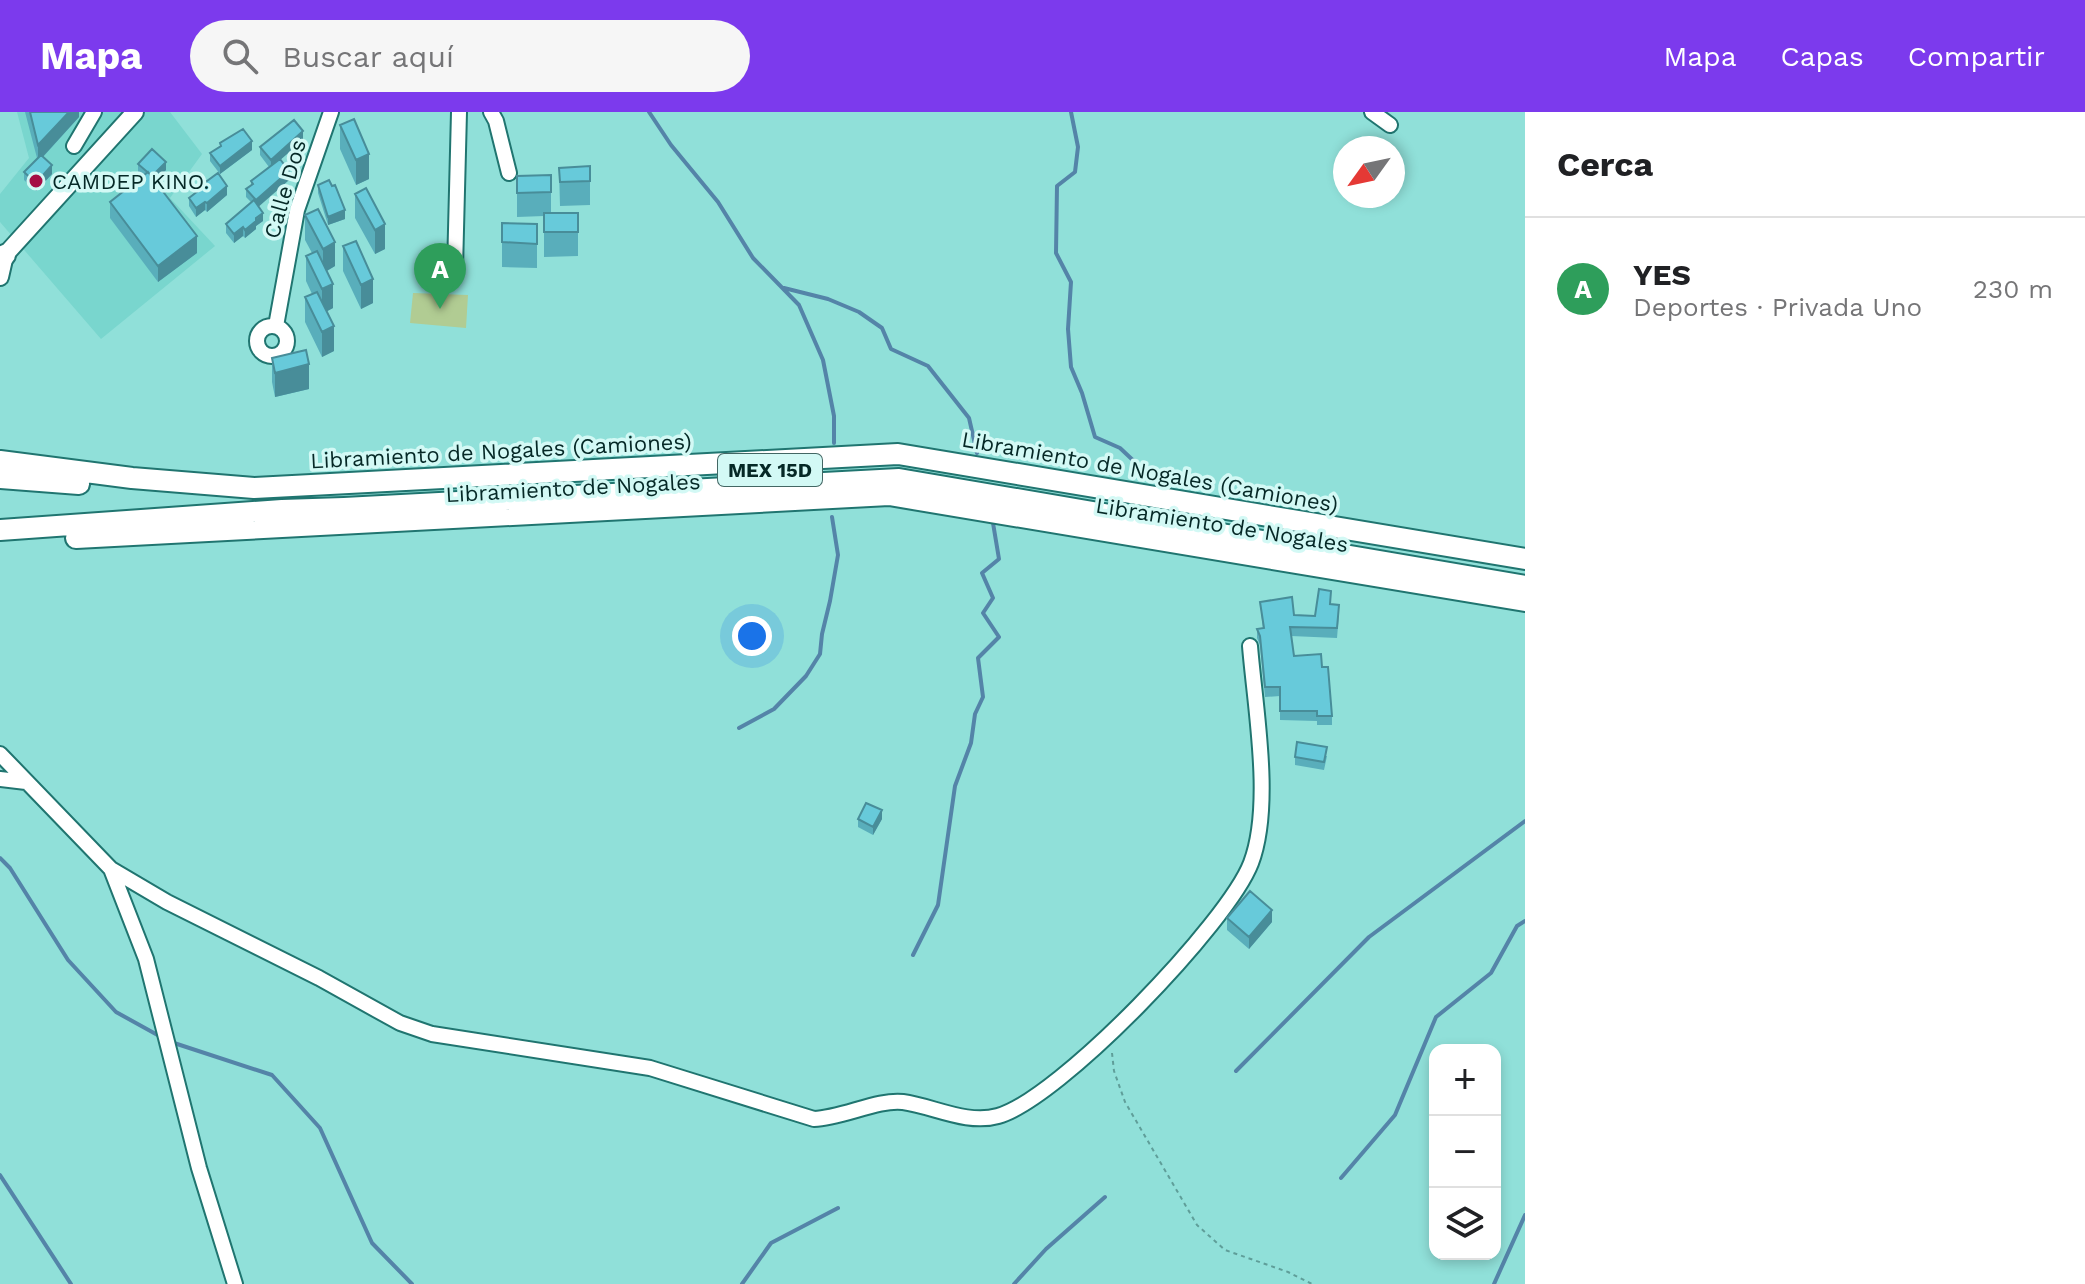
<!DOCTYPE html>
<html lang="es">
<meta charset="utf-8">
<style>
:root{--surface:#fff;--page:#f6f6f6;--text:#202124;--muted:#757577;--line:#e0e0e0;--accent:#7c3aed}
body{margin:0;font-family:"Work Sans",sans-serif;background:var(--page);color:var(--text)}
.controls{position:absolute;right:24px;bottom:24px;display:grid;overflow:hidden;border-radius:16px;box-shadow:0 4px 12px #0003}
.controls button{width:72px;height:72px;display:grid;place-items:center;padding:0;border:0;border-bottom:2px solid var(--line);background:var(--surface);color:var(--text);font:40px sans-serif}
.compass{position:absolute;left:1333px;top:24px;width:72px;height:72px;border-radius:50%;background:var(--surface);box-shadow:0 4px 12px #0003;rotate:237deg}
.you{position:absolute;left:752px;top:524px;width:28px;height:28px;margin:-20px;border:6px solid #fff;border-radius:50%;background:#1a73e8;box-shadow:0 0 0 12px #1a73e833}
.badge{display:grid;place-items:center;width:52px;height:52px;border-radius:50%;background:var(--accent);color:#fff;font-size:26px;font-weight:700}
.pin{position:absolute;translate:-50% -66px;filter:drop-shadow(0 2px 4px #0008)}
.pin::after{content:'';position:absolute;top:42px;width:28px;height:24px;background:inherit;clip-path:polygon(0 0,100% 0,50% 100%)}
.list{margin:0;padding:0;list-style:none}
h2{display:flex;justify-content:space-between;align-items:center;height:104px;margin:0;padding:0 32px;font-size:34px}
h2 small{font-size:26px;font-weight:400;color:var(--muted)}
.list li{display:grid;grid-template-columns:52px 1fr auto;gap:24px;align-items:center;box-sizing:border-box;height:144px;padding:0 32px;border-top:2px solid var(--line)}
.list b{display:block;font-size:30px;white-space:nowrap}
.list p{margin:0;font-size:26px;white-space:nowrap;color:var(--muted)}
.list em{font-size:26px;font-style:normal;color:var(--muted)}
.icon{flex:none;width:44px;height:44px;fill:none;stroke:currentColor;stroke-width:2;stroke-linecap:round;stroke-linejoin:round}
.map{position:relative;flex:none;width:1525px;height:1172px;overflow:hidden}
header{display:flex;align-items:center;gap:48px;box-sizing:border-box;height:112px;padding:0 40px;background:var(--accent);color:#fff}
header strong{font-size:38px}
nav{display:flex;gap:44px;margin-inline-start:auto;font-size:28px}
.search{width:560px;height:72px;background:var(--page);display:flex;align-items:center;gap:20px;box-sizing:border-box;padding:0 28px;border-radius:44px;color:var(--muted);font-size:30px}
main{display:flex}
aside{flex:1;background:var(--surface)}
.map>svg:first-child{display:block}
.built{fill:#79d6ce}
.green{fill:#b1cc93}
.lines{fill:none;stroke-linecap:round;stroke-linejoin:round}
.stream{stroke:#5484a8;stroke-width:4}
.minor-casing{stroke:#207570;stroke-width:18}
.major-casing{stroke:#207570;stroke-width:20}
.highway-casing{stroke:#207570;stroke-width:24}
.path{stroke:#5f9e99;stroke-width:2;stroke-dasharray:4 4;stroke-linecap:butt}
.minor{stroke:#fff;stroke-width:14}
.major{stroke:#fff;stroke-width:16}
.highway{stroke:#fff;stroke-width:20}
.wall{fill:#59aebb}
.shaded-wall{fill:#488d99}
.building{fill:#67cada;stroke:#488d99;stroke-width:2}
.poi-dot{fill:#a50e45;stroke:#d3f9f5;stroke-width:3}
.labels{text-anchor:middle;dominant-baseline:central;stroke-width:7;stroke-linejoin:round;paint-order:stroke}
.shield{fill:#d3f9f5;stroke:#436764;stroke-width:2}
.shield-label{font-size:20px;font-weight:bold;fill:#052826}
.poi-label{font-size:22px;fill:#052826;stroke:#d3f9f5;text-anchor:start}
.street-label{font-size:22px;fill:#052826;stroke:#d3f9f5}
</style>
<header>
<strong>Mapa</strong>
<div class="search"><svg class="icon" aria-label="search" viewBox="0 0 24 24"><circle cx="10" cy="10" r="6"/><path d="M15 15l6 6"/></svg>Buscar aquí</div>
<nav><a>Mapa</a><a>Capas</a><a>Compartir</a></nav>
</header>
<main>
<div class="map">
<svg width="1525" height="1172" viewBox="0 0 1525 1172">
<rect width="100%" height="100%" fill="#90e0d9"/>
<path class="built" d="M17 0H170L202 42 170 86 215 134 101 227 0 110V82L29 46Z"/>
<path class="green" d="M413 181 468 183 466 216 410 211Z"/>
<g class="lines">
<path class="stream" d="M649 0 671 33 718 90 753 146 799 193 823 248 834 304V331
M1071 0 1078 35 1075 60 1057 74 1056 141 1071 170 1068 217 1071 255 1082 281 1095 325 1120 336 1137 352
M784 176 828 187 859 200 882 216 891 237 928 254 969 306 977 341
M739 616 774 597 806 564 820 542 822 522 830 489 838 443 832 405
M0 746 10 756 68 848 116 900 163 926
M913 843 938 793 955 674 971 631 975 602 983 585 978 546 999 525 983 501 993 486 982 461 999 447 992 405
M171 930 272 963 320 1016 372 1131 412 1172
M1236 959 1369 825 1525 709
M0 1063 71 1172
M1341 1066 1395 1003 1436 905 1491 861 1517 814 1525 809
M742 1172 771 1131 838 1096
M1014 1172 1046 1137 1105 1085
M1494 1172 1525 1103"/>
<g class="minor-casing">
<path id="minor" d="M491 0 496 9 509 61
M1372 0 1390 13
M74 34 94 0
M455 157 459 0
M276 214 297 98 331 0
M257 229a15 15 0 1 1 30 0a15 15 0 1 1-30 0Z
M0 642 111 757 167 790 319 866 400 911 432 922 650 956 814 1007C842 1006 878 987 903 990 933 994 967 1013 998 1004 1059 987 1228 811 1251 751 1273 693 1255 596 1250 534
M0 667 26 670
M111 757 146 847 199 1056 235 1172"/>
</g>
<g class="major-casing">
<path id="major" d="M0 165 5 143 135 0"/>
</g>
<g class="highway-casing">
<path id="highway" d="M0 148 5 143
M0 349 132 366 254 376 898 342 1525 447
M0 366 79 372
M0 418 282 398 344 396 899 367 1525 474
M76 426 889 383 1525 489"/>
</g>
<path class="path" d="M1112 941 1114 959 1125 990 1197 1113 1225 1138 1288 1160 1312 1172"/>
<use href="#minor" class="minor"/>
<use href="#major" class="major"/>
<use href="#highway" class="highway"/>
</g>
<path class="wall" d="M25 0H79V5L43 45 52 62 36 79 24 68V60L37 46Z
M340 13 369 67 356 73 340 37Z
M303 28 280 48 289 68 258 94 263 109 256 114V117L245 126 243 124 234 131 226 121V112L251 90 246 85V77L251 73V69L269 55 260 43V35Z
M220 31 252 38 220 62 210 49V41L220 34Z
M138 52 166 58 155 69 197 141 158 170 110 106V90L142 65 138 60Z
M590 54V93L560 94 559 56Z
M551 63V101H578V144L544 145V104L517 105V64Z
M318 73 345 107 328 113 318 81Z
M196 77 227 83 207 100 205 98 196 105 189 94V86L196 80Z
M355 82 385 137 375 142 355 106Z
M305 103 335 154 327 159 333 196 327 199 334 239 322 245 305 210V185L312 182 306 169V144L312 141 305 128Z
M502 111 537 112V156L502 155Z
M343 134 373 191 361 197 343 159Z
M272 246 309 277 275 285 272 270Z
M1260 490 1294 503 1315 504 1331 492 1339 502 1337 526 1291 524 1294 544 1322 555 1332 604V613H1317V609L1280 608V584L1265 585 1260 533 1257 526V517H1263Z
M1327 644 1324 658 1295 653V645Z
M858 707H882L873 723 858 715Z
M1227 806 1272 810 1249 837 1227 818Z"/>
<path class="shaded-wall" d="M69 0H79V5L38 50V33Z
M303 19V28L271 56V48Z
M252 29V38L220 62V54Z
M369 42V67L356 73V48Z
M166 50V58L151 73V65Z
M52 53V62L36 79V71Z
M289 59V68L256 97V88Z
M227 74V83L207 100V91Z
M205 90V98L196 105V96Z
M345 98V107L328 113V105Z
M263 101V109L256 114V117L245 126V118Z
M385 112V137L375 142V118Z
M243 115V124L234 131V122Z
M197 124V141L158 170V154Z
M335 130V154L323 161V137Z
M373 167V191L361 197V173Z
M333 172V196L322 202V177Z
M334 214V239L322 245V220Z
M309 252V277L275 285V261Z
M882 698V707L873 723V715Z
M1272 798V810L1249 837V825Z"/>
<path class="building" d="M30 0H69L38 33Z
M354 7 369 42 356 48 340 13Z
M294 8 303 19 271 48 260 35Z
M243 17 252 29 220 54 210 41 221 34 220 31Z
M152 37 166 50 152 64 138 52Z
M41 43 52 53 36 71 24 60Z
M280 47 289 59 256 88 246 77 253 72 251 69Z
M590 54V69L560 70 559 56Z
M148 60 197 124 158 154 110 90Z
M218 61 227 74 207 91 205 90 196 96 189 86 198 79 196 77Z
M551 63V80L517 81V64Z
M329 68 332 74 335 73 345 98 328 105 318 73Z
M366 76 385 112 375 118 355 82Z
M254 88 263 101 256 106V109L245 118 243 115 234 122 226 112Z
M318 97 335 130 323 137 305 103Z
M544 101H578V120H544Z
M502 111 537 112V132L502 130Z
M356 129 373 167 361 173 343 134Z
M317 139 333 172 322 177 306 144Z
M317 180 334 214 322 220 305 185Z
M306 238 309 252 275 261 272 246Z
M1319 477 1331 479 1330 492 1339 493 1337 516 1290 515 1294 544 1321 542 1322 555H1328L1332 604H1317V599H1280V575H1265L1260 524 1257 517 1264 516 1260 490 1292 485 1294 503 1315 504Z
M1297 630 1327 635 1324 650 1295 645Z
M866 691 882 698 873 715 858 707Z
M1250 779 1272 798 1249 825 1227 806Z"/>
<circle class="poi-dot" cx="36" cy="69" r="8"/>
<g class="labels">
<rect class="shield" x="718" y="342" width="104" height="32" rx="6"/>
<g class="shield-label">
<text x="770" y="358">MEX 15D</text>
</g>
<g class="poi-label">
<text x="52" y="69">CAMDEP KINO.</text>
</g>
<g class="street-label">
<text transform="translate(285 77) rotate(-74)">Calle Dos</text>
<text transform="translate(501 339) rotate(-3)">Libramiento de Nogales (Camiones)</text>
<text transform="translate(1150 360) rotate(10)">Libramiento de Nogales (Camiones)</text>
<text transform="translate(573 376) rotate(-3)">Libramiento de Nogales</text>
<text transform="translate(1222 413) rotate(9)">Libramiento de Nogales</text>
</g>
</g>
</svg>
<div class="controls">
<button>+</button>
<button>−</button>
<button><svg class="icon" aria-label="layers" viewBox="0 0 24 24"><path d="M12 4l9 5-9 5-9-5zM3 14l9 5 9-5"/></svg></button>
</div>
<svg class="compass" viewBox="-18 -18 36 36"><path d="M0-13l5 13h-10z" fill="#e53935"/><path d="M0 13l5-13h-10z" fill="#757577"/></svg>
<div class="you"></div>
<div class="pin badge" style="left:440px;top:197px;background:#2e9e5b">A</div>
</div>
<aside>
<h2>Cerca<small></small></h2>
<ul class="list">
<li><span class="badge" style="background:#2e9e5b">A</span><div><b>YES</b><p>Deportes · Privada Uno</p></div><em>230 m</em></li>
</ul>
</aside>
</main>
